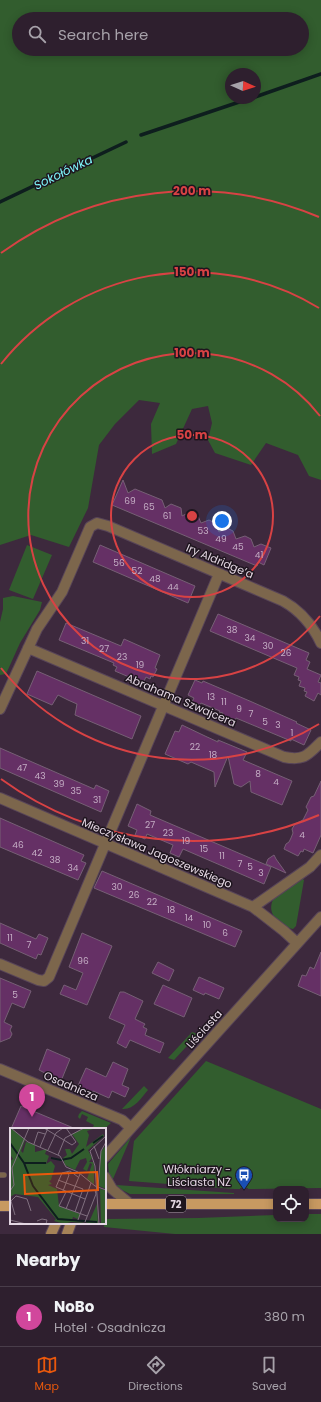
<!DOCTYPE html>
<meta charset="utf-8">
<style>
:root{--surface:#2e1f2e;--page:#3a2c3a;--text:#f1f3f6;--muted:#a7a2aa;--line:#493d4a;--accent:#ea580c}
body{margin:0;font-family:Poppins,sans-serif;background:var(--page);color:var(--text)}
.controls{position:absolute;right:12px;bottom:12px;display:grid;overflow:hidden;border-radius:8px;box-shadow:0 2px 10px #0003}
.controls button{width:36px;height:36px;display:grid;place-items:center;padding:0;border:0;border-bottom:1px solid var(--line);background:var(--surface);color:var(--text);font:20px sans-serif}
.compass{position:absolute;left:225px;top:68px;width:36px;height:36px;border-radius:50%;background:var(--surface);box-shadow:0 2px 10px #0003;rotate:93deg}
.you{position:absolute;left:222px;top:521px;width:14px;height:14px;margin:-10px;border:3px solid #fff;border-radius:50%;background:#1a73e8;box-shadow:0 0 0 6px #1a73e833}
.badge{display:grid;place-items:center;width:26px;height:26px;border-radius:50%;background:var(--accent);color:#fff;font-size:13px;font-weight:700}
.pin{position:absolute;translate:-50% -33px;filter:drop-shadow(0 1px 2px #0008)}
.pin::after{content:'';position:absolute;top:21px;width:14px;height:12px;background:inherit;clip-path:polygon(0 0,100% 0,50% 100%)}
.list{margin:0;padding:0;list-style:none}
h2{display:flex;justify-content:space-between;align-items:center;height:52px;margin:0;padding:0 16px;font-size:17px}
h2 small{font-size:13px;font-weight:400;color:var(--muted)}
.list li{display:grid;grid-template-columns:26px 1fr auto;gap:12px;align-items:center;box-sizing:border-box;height:60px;padding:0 16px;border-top:1px solid var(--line)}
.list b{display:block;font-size:15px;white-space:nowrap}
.list p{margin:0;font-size:13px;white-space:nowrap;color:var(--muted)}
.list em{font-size:13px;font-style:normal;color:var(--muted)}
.icon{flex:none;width:22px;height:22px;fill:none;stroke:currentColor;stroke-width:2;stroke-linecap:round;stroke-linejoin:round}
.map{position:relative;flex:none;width:321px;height:1234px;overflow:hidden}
.search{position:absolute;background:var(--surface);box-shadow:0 2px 10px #0003;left:12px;right:12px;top:12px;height:44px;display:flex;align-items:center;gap:10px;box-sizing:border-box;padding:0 14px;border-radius:22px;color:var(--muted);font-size:15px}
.sheet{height:112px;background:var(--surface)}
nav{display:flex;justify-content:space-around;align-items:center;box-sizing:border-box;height:56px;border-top:1px solid var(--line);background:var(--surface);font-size:11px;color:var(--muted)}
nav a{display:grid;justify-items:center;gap:2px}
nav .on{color:var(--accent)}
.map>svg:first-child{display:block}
.green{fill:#325d2e;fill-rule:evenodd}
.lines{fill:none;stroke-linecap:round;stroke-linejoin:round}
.stream{stroke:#0e1e1e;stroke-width:3.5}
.building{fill:#653065;stroke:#765f75}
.lane-casing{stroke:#584558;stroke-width:6}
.street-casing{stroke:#584558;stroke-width:12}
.secondary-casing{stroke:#584558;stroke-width:12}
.primary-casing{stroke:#584558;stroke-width:12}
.lane{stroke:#7c664c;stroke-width:5}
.street{stroke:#7c664c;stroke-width:10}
.secondary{stroke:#a68358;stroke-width:10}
.primary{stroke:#c79961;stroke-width:10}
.ring{fill:none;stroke:#d84244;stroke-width:2}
.labels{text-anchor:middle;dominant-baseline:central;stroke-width:3;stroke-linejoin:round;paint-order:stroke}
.number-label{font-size:9px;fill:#c4adc4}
.shield{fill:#1e151e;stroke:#a99da8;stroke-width:1}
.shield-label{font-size:10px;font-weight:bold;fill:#e4d7e3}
.street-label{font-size:11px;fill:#e4d7e3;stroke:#1e151e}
.poi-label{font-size:11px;fill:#e4d7e3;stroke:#1e151e;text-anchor:end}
.water-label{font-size:12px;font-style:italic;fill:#7ef8fb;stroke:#1e151e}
.inset-river{fill:none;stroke:#0e1e1e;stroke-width:2}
.inset-road{fill:none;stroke:#806f7f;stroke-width:1}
.view{fill:#e8590c;fill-opacity:0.15;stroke:#e8590c;stroke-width:2}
.inset-edge{fill:none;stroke:#e4d7e3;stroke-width:2}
.centre{fill:#d84244;stroke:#1e151e;stroke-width:2}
.ring-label{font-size:12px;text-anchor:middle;font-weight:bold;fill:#d84244;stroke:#1e151e;stroke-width:3;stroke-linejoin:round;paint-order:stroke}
</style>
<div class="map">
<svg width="321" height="1234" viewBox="0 0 321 1234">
<rect width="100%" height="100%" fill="#3d293d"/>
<path class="green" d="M0 0H321V480L309 476 298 455 266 443 251 465 215 453 208 440 212 423 208 406 192 409 176 444 152 454 151 424 160 403 139 400 115 424 99 445 88 508 69 547 31 535 0 545ZM19 19H302V49H19ZM231 74H255V98H231Z
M27 545 52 555 33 599 9 590Z
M13 596 42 602 40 610 20 643 6 674 0 675V622L3 609V598Z
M302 878 304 880 296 926 293 929C279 925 265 913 274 898Z
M192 1032 198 1034 174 1060 168 1058Z
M206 1061 321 1109V1188L248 1189V1188H240V1189H234L129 1181 134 1141Z
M144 1086 148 1090C141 1098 134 1110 122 1109Z
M82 1111 111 1123 104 1129H92L94 1125 86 1121 88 1117 82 1114 80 1119 78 1117 79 1114Z
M131 1137 113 1179H111L109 1174 108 1164Z
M116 1185 234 1193V1194H130L122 1190Z
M306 1214H321V1234H175L104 1227 105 1219 198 1218 276 1215V1219H306Z"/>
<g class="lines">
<path class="stream" d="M255 97 321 74
M141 135 251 98
M0 202 126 142"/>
</g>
<path class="building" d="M123 480 128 493 135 489 162 500 165 508 171 504 181 508 182 516 190 512 198 516 201 523 209 520 215 523 219 532 227 528 233 531 236 539 245 536 251 539 254 547 261 544 271 548 264 565 258 562 257 566 112 505Z
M100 545 195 586 188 603 93 562Z
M218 614 309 653 306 660 310 662 307 669 321 675 318 682 321 683V695L318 693 314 701 305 696 307 692 304 691 305 688 299 686 301 681 298 680 299 677 294 675 297 668 210 631Z
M66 623 121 646 124 639 160 655 155 668 157 669 153 677 151 676 150 679 146 677 143 683 115 671 117 667 113 665 114 663 59 640Z
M37 671 141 716 132 739 75 715 77 704 68 700 58 695 52 705 27 694Z
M195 680 202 683 203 681 252 702 297 722 296 723 311 730 304 745 291 739V741L236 718 233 725 220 720 223 713 219 712 220 711 201 703 200 705 192 702 194 698 188 695Z
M182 725 205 736 218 742V740L247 752 243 760 292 781 282 805 251 792 250 781 241 787 234 784 228 756 215 787 214 772 191 762 188 764 165 754 175 731 179 732Z
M0 748 94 789 96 785 109 791 101 812 0 768Z
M321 781V835L313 853 304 849 303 852 301 851 298 856 284 849 286 844 289 842 291 838 293 833 292 829 295 824 303 820 308 810 306 807 311 797 314 796Z
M137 804 151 811 150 815 271 867 264 884 183 849 179 857 170 853 173 845 147 834 145 839 135 835 137 830 128 826Z
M0 818 84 855 81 861 86 863 78 880 0 847Z
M274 855 276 859 286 873 266 864 268 859Z
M102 871 242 931 235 947 94 888Z
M0 923 36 939 39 934 48 938 41 955 38 954 36 959 0 943Z
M82 933 112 946 87 1005 60 994 64 985 76 990 83 973 69 967Z
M321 952V996L298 986 302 975 306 976 310 967 314 969Z
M158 962 174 970 169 981 152 973Z
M199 977 224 988 219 999 205 993 204 995 193 990Z
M0 978 31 991 24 1008 12 1003 4 1022 12 1026 10 1030 12 1034 10 1038 0 1042Z
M163 985 192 998 184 1017 154 1004Z
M120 992H124L143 1001 135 1019 145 1024 143 1027 147 1029 145 1035 164 1043 160 1053 130 1040 126 1048 117 1043 125 1025 109 1018Z
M47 1049 70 1059 61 1081 39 1070Z
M113 1062 128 1069 122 1085 129 1088 125 1097 112 1091 109 1098 93 1091 91 1094 77 1088 86 1068 106 1077Z
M21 1106 76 1129H11Z"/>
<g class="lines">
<g class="lane-casing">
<path id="lane" d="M0 1175H4"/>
</g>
<g class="street-casing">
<path id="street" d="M28 648 284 757C304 761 308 755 321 742
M0 709 37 629 62 592 90 527 97 523 108 526 283 601C301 611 312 624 321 643
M0 798 253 907 284 931 297 943
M253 907 310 867 321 855
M0 964 38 980 44 981 49 977 219 574
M0 1069 122 1120 131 1128
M105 1157 321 917
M105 1177 112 1189 130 1204"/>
</g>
<g class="secondary-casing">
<path id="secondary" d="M51 1234 56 1223
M67 1234 71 1223"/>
</g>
<g class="primary-casing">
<path id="primary" d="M105 1204H276
M306 1204H321
M0 1206H11"/>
</g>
<use href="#lane" class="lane"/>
<use href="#street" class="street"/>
<use href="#secondary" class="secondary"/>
<use href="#primary" class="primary"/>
</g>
<g class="ring">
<circle cx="192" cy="516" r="81"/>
<path d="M320 616A163 163 0 1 1 320 416"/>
<path d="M319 724A244 244 0 0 1 1 668M1 364A244 244 0 0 1 319 308"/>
<path d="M319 815A325 325 0 0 1 1 779M1 253A325 325 0 0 1 319 217"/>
</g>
<defs>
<g id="bus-pin" transform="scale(0.9)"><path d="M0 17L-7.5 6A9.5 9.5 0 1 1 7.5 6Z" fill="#1a4fb4" stroke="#1e151e"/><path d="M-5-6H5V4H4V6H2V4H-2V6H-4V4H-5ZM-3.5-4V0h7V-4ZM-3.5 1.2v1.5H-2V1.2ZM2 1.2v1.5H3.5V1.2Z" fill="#fff"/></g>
</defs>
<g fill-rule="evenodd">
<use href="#bus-pin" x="244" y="1175"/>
</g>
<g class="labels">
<g class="number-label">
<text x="130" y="501">69</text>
<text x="149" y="507">65</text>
<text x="167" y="516">61</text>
<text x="203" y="531">53</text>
<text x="221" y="539">49</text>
<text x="238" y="547">45</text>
<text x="259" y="555">41</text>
<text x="119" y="563">56</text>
<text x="137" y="571">52</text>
<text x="155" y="579">48</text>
<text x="173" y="587">44</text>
<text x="232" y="630">38</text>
<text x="250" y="638">34</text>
<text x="85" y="641">31</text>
<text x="268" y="646">30</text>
<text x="104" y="649">27</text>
<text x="286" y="653">26</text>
<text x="122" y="657">23</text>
<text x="140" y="665">19</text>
<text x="211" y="697">13</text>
<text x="224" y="702">11</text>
<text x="239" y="709">9</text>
<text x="251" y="714">7</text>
<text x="265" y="722">5</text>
<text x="278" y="725">3</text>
<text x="292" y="733">1</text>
<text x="195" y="747">22</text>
<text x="213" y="755">18</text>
<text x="22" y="768">47</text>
<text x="258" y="774">8</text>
<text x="40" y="776">43</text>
<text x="276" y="782">4</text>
<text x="59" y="784">39</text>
<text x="76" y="791">35</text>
<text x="97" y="800">31</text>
<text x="150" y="825">27</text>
<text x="168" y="833">23</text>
<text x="302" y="835">4</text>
<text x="186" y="841">19</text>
<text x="18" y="845">46</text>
<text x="204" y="849">15</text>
<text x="37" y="853">42</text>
<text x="222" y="856">11</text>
<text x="55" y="860">38</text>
<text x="240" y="864">7</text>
<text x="250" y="867">5</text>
<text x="73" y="868">34</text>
<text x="261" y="873">3</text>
<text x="117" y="887">30</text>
<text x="134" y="895">26</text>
<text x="152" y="902">22</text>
<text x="171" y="910">18</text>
<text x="189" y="918">14</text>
<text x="207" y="925">10</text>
<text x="225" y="933">6</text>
<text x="10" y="938">11</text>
<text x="29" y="945">7</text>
<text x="83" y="961">96</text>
<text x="15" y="995">5</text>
</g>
<rect class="shield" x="166" y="1196" width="20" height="16" rx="3"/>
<g class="shield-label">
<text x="176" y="1204">72</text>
</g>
<g class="street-label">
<text transform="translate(220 561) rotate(23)">Iry Aldridge’a</text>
<text transform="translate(181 700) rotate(23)">Abrahama Szwajcera</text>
<text transform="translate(157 853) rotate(23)">Mieczysława Jagoszewskiego</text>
<text transform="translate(204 1029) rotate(-48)">Liściasta</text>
<text transform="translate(71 1086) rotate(23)">Osadnicza</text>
</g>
<g class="poi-label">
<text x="231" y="1169">Włókniarzy -<tspan x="231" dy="13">Liściasta NŻ</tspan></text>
</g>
<g class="water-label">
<text transform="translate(63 172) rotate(-26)">Sokołówka</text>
</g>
</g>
<g transform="translate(10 1128)">
<rect width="96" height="96" fill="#3d293d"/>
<path d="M1 0 15 12 11 23 13 25 16 14 25 17V24L37 21 35 26 39 28 36 36 41 33 45 38 41 52 39 53 42 56 38 57 47 61 49 78 70 86 68 91 63 89 62 92 75 95 79 94 87 76 88 96 61 94 54 96 44 93 46 91 28 69 5 66 0 69V33L3 31 0 26ZM75 0 83 1 77 3 79 7 76 19 93 6 94 8 78 22 82 30 79 34H83L84 37V56L77 51 82 36 80 35 77 43 73 41 77 34 76 30 70 32 65 42 55 37 53 30 57 27 55 21H60L62 26 69 16 62 6ZM96 17V61L89 58 91 24ZM90 61 96 62V96H91Z" fill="#325d2e"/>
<path class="inset-river" d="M0 15 14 35 23 58M83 15 93 8M41 30 51 32 61 30 74 21M14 35H36M23 58 48 91 87 94"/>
<path class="inset-road" d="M1 0 18 14 50 28 56 39 68 44 85 58 96 62M34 0 62 17 66 14 56 0M24 16 28 4 35 6M84 18 89 31M30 19 38 0M38 22 46 5 53 0M48 27 55 10 74 0M68 49 60 43 52 45 46 59 75 71M48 52 73 61 65 84M88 59 91 23 96 14M0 63 4 57 2 40 19 0M53 63 59 47 57 44M56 64 49 78 77 88M56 81 70 46M5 87 1 73 6 68 17 71 21 83M0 92 16 96M68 92 81 55M27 93 32 91 37 92 36 96M75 94 86 66 85 62M89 96 85 38 80 23 96 8"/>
<path class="view" d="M87 44 88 62 15 66 14 47Z"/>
<rect width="96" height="96" class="inset-edge"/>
</g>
<circle cx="192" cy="516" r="6" class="centre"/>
<g class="ring-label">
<text x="192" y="195">200 m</text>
<text x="192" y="276">150 m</text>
<text x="192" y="357">100 m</text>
<text x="192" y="439">50 m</text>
</g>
</svg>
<div class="controls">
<button><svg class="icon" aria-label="locate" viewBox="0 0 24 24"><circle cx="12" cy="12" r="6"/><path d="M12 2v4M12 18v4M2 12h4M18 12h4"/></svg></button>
</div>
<svg class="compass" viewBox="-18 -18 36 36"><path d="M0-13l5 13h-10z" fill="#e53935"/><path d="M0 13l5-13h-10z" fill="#a7a2aa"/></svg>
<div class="you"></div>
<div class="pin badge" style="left:32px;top:1117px;background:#d1479c">1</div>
<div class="search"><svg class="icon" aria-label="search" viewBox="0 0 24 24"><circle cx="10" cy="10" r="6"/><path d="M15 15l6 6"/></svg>Search here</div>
</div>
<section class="sheet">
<h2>Nearby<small></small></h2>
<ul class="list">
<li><span class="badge" style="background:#d1479c">1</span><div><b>NoBo</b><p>Hotel · Osadnicza</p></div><em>380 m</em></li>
</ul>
</section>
<nav>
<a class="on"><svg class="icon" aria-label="map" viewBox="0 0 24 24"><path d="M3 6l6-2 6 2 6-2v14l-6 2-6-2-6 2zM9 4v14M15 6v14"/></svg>Map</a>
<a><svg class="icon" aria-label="directions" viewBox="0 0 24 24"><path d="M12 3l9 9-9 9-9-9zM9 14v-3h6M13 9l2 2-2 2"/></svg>Directions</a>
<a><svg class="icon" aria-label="saved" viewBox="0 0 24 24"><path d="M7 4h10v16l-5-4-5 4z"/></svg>Saved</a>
</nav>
